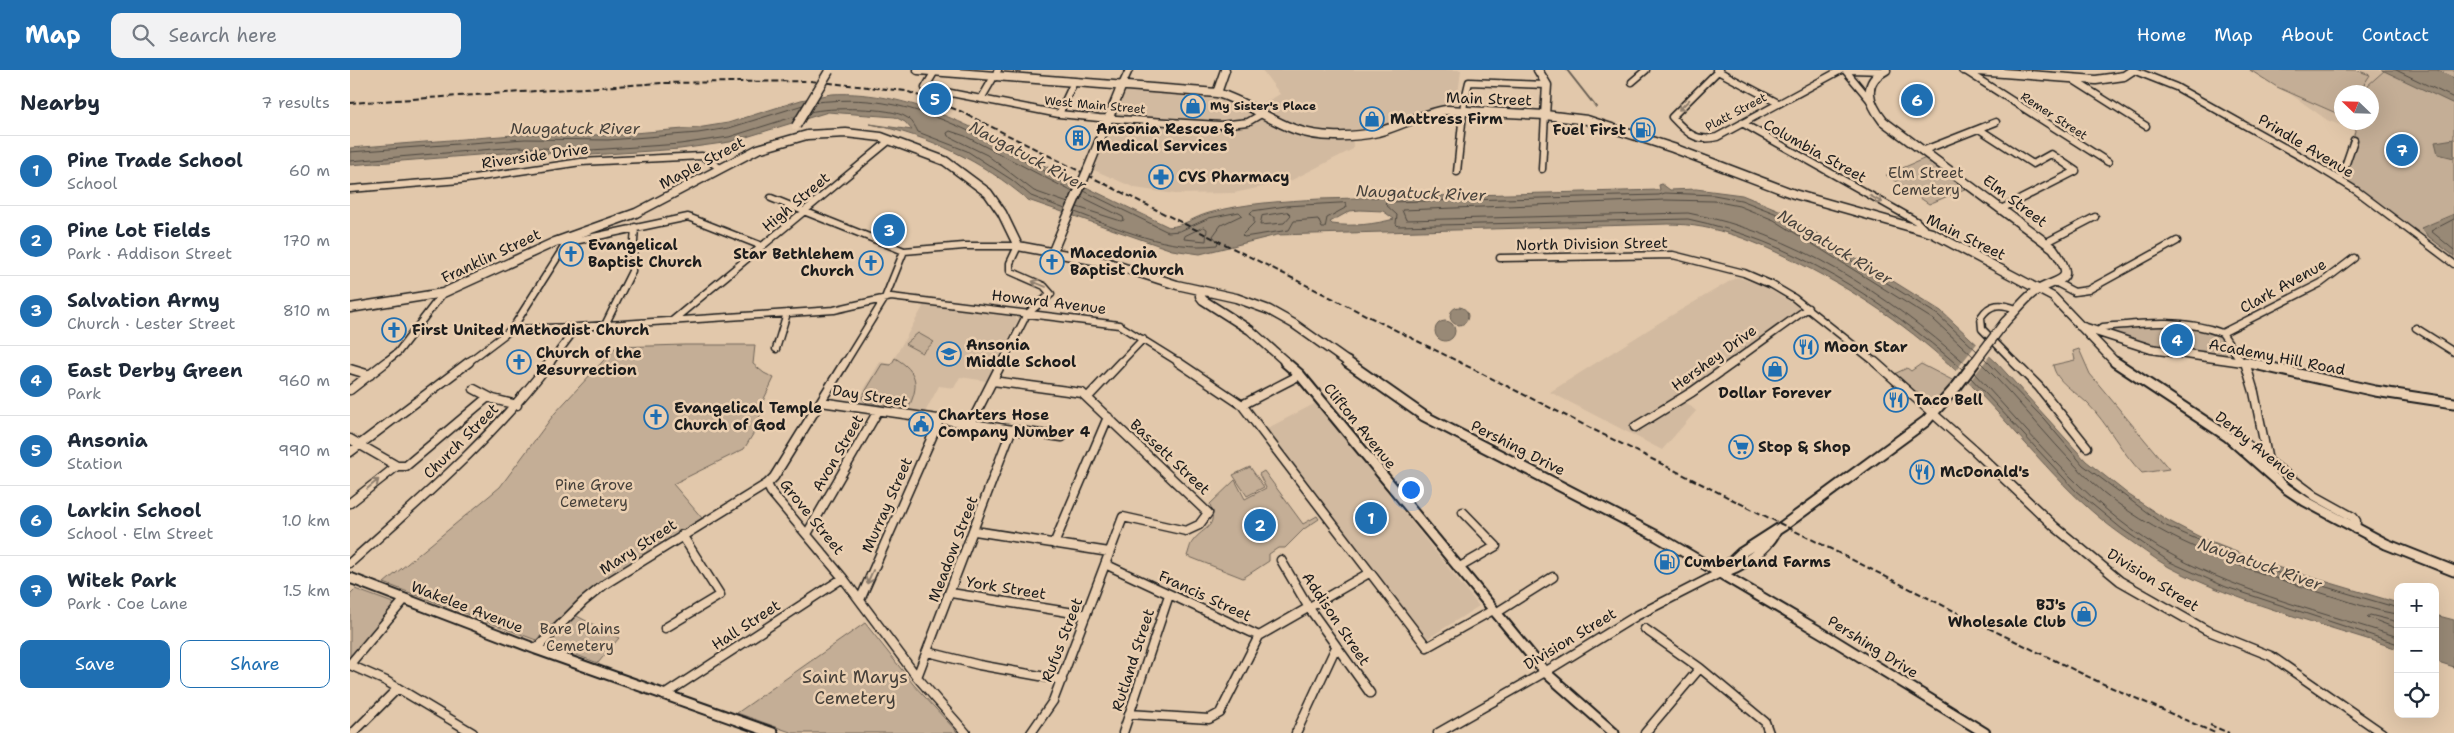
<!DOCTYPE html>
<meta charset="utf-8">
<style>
:root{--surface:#fff;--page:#f2f2f3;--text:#1f2937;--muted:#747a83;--line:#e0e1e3;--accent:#1f6fb2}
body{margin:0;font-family:"Shantell Sans",sans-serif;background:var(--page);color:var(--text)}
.controls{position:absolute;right:15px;bottom:15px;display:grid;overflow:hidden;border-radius:10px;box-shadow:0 5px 20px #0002}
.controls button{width:45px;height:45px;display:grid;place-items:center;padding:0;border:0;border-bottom:1px solid var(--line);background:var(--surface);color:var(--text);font:25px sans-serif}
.compass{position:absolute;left:1984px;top:15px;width:45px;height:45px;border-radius:50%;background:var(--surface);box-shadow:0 5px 20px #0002;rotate:293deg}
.you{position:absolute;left:1060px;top:419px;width:18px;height:18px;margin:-12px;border:4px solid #fff;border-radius:50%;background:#1a73e8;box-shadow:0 0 0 8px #1a73e833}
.badge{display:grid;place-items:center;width:32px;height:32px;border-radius:50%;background:var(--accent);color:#fff;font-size:16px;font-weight:700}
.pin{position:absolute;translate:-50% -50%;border:2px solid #fff;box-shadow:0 1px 5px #0006}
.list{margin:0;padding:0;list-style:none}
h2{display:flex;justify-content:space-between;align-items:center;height:65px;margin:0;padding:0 20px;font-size:21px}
h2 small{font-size:16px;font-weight:400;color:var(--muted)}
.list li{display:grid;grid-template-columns:32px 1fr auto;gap:15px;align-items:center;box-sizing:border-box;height:70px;padding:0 20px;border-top:1px solid var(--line)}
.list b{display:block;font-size:19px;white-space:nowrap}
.list p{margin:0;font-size:16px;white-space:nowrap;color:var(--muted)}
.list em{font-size:16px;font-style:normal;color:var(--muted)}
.actions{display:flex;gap:10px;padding:15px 20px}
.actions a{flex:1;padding:11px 0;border:1px solid var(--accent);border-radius:10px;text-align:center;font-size:18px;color:var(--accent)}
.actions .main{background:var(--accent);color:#fff}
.icon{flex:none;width:28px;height:28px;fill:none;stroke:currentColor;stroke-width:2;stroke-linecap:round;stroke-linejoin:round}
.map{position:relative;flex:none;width:2104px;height:663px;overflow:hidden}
header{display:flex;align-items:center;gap:30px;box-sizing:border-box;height:70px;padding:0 25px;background:var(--accent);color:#fff}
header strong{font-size:24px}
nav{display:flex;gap:28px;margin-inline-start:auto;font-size:18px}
.search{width:350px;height:45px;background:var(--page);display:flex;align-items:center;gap:12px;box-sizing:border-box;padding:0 18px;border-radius:10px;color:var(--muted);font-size:19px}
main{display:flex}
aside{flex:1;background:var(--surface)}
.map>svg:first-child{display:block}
.built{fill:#d2baa0}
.green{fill:#c4ae96;stroke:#706559}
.water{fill:#988976;stroke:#665d52;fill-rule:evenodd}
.pier{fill:#e2c8ab}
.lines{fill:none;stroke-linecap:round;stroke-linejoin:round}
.shore{stroke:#4e4840;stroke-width:1}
.stream{stroke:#665d52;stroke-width:2}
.minor-far1-casing{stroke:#1c1c1c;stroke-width:9}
.minor-casing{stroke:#1c1c1c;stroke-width:11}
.major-far1-casing{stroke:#1c1c1c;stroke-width:11}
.major-casing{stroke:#1c1c1c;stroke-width:13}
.minor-far1{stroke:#eacfb1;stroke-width:6}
.minor{stroke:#eacfb1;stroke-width:8}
.major-far1{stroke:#eacfb1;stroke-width:8}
.major{stroke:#eacfb1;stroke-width:9}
.rail{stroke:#1c1c1c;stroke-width:2;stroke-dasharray:6 3;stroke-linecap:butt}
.major-bridge-far1-casing{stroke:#1c1c1c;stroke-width:11;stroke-linecap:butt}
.major-bridge-casing{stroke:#1c1c1c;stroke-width:13;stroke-linecap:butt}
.major-bridge-far1{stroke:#eacfb1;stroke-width:8}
.major-bridge{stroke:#eacfb1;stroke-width:9}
.oneway{stroke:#8d7e6e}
.labels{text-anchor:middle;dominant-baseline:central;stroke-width:5;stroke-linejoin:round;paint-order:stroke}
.far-street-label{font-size:12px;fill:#1c1c1c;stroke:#eacfb1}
.far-poi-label{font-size:12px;font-weight:bold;fill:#1c1c1c;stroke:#eacfb1;text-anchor:start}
.street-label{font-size:15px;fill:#1c1c1c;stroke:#eacfb1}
.poi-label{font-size:15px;font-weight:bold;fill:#1c1c1c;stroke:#eacfb1;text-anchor:start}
.park-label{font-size:15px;fill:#46403a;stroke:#eacfb1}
.water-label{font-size:16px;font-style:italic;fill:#47423c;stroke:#eacfb1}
.near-park-label{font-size:18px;fill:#46403a;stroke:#eacfb1}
</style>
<header>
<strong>Map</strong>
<div class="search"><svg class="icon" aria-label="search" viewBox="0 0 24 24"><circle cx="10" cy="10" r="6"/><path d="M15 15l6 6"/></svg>Search here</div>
<nav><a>Home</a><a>Map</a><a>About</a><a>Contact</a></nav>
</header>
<main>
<aside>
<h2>Nearby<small>7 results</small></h2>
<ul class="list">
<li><span class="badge">1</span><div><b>Pine Trade School</b><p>School</p></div><em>60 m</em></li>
<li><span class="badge">2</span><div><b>Pine Lot Fields</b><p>Park · Addison Street</p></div><em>170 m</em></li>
<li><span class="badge">3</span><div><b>Salvation Army</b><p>Church · Lester Street</p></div><em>810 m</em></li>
<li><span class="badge">4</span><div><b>East Derby Green</b><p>Park</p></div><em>960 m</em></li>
<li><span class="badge">5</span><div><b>Ansonia</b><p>Station</p></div><em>990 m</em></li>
<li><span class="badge">6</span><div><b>Larkin School</b><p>School · Elm Street</p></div><em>1.0 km</em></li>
<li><span class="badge">7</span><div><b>Witek Park</b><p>Park · Coe Lane</p></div><em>1.5 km</em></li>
</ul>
<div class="actions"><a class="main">Save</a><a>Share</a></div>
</aside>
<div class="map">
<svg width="2104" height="663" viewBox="0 0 2104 663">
<rect width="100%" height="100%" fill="#e2c8ab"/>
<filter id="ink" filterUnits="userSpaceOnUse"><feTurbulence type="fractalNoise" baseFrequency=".02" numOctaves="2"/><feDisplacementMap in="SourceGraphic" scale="10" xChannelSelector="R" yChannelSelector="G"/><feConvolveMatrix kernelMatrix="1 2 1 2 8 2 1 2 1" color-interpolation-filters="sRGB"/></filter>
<g filter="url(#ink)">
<path class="built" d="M912 0H1111L1107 33 1084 37 1026 57 1002 60 1003 79 940 111 884 123 825 124 785 118 744 100 776 19 862 25 901 41 930 24Z
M1898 0H2035L2017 16 2015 22H1992V52L2007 53 2005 61 1977 50 1939 23Z
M1387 207 1412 215 1451 238 1329 326 1346 341 1312 380 1200 322 1312 251Z
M574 235 665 247 668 250 637 311 610 307 604 318 589 316 574 344 505 335 530 292 541 294Z
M966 333 1129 536 1077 569 916 359Z"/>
<path class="green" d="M1900 0H2006L2020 5 2009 22H1992L1991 39 1986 43 1927 17Z
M2035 0H2104V192L1992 111 2007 53 2022 52V22H2015L2017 16Z
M1576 88 1617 118 1579 134 1536 105Z
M1787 255 1848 256 1871 266 1884 287 1809 278 1755 262 1753 259Z
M568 263 584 272 572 283 555 274Z
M334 275H405L403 294 414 303 424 308 412 333 408 356 394 379 323 414 352 448 249 515 186 570 34 513 150 417 205 343 266 277Z
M1729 279 1740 304 1819 399 1792 403C1771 382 1758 354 1738 334 1725 321 1706 312 1703 295L1725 290 1723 281Z
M545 288C569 302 569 316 558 339L515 332 512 327 532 294 541 295Z
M1571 294 1604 311C1578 349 1569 329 1542 305L1557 298 1561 301Z
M900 397 914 417 897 426 883 405Z
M914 401 953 454 967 446 969 449 954 459 935 478H928L919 484V491L893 508 837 486C839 481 840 474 843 471 854 456 868 459 860 434L885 410 895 429 916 418 909 404Z
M5 519 43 533 45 537 0 589V524Z
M225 545 269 568 248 593 199 575Z
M515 553 563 614 608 663H443L387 643Z"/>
<path class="water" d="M2032 0H2087L2104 8V34Z
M481 24C565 19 641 67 712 105 747 123 784 140 819 157 834 156 844 147 859 143 894 133 934 131 970 129L1310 120 1309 115 1312 114 1320 120 1346 119 1392 125 1429 140 1591 241 1647 293 1736 391 1779 425 1817 450 1858 471 1920 495 2048 533V579C1973 554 1888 533 1819 497 1803 488 1788 476 1772 465 1715 425 1674 368 1625 319 1570 264 1518 228 1449 193 1406 172 1366 154 1318 154L927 165 850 184 822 180 678 130C632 91 580 66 520 54L562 60 555 52 545 47 478 42 380 72 330 79 241 85 167 82 0 95V78L176 64 258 65 347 58 378 53 451 30ZM1010 140 1033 141 1044 149C1026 154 1002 157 982 154L980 152 1000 141Z
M2104 69V88L2088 84 2085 72Z
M2104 144V186L2079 167 2071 158Z
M1100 246a9 9 0 1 1 18 0a9 9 0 1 1-18 0Z
M1085 261a10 10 0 1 1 20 0a10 10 0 1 1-20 0Z
M2085 545 2104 550V597L2085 591Z"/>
<path class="pier" d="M1628 272 1641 284 1617 315 1604 303Z"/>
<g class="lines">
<path class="shore" d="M2046 0 2104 28
M466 32C489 30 511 29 534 33 602 44 664 86 725 117
M460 42C478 37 541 37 556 47 562 50 565 56 568 62L617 81 662 110 681 126 715 139
M0 82 175 69 258 70 348 63 379 58 453 35
M0 91 167 77 241 80 330 74 379 67 446 46
M718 133 684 121 637 85 598 66 597 63 600 61 615 66 723 122
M996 133 997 137 977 148 975 158H972L968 149 944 151 939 160 894 167 892 165 904 153V148L900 143 902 141 936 136Z
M727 137 771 151 774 150 773 147 732 127
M725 142C770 159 818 181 867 175L868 172 863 166 871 155 892 145 889 142 859 148 830 161 818 162 734 121
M938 142 941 145 934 153 910 155 912 146Z
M2104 149 2081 161 2104 180
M854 157 857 159 856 171 834 169 835 166Z
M1634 288 1694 349 1733 395 1814 455 1918 500 2048 538
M1631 293C1674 334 1708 383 1753 422 1816 474 1899 500 1975 524 1999 531 2023 541 2048 544
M1616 294C1535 223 1445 163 1338 143L1056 150 1052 140 1315 130 1364 131 1389 136 1424 150 1584 250 1623 286
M1612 299C1532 229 1443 171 1338 149L1048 156 1046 154 1047 145 1035 134 1037 132 1309 125 1315 123 1364 125 1391 130 1427 144 1588 245 1627 281
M1624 303C1684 367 1745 445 1824 486 1892 523 1974 543 2048 567
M1621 308 1726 421 1772 459 1820 492 1876 517 2048 574
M2048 552 2020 545 2017 547 2048 559"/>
<path class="stream" d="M1217 0 1246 37"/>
<g class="minor-far1-casing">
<path id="minor-far1" d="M1366 0 1428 33
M1369 0 1322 47C1336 62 1346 73 1367 67L1491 0
M1495 0 1520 30
M1501 0 1533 1
M1614 0 1758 92
M1783 0 1826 17 1955 89 2007 121 2104 194
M585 1 575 18 709 44 749 48 870 55 898 52 913 43
M1725 11 1796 56
M1282 12 1296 0
M772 15 779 0
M631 29 648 0
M709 44 724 12
M1392 53 1566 151 1576 161
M1629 59 1683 94 1701 84 1726 101 1653 138
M1572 81 1646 52
M1192 99 1195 45
M1107 102 1114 33 1119 12 1197 15
M1990 111 2004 70
M0 119 110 110 231 92 352 86 370 98
M421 128 554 181 614 176H668
M1697 172 1745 147
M215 173 338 147 412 176
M1150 188 1323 185 1394 203 1422 215 1444 228 1526 293
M1707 213 1724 222 1738 220 1827 171
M322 251 540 70
M255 255 282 201 285 157
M2066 258 2104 282
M162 259 227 257 484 240 541 227 769 255 830 293
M1747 262 1753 257C1794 253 1833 248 1872 263
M426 279 437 243
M1891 291 1872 263 1971 213 2004 188
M34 293 48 282 93 223
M117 293 162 259 214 177 215 173 205 172
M200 293 227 257
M495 293 535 228 554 181
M652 293 677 244 701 224 694 216 660 201V193L668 176
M770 293 793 269
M1382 293 1458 238
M1665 293 1632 259 1631 247C1640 233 1651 233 1666 239"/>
</g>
<g class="minor-casing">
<path id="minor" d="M495 292 424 407 417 414 421 422 493 508 567 607 616 663
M828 292 892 335 1077 577 1143 540
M1525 292 1624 380 1704 456 1770 511 1856 560 1921 586 2032 663
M1664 292 1689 317 1737 377
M1895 292 1904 322 1918 391 1965 426 2003 447 2006 451 2005 459
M0 299 20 305
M643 311 732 323 858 443 849 455 836 461 773 447 703 631 681 663
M124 319 143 329 167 335
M0 320 36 292
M738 327 771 292
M471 332 712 367
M892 335 950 305
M620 355 652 292
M1285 357 1342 322 1384 292
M0 369 47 396H56L138 327
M1882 370 1894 372 1917 390
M0 382 119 292
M0 433 47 396
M625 461 759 482
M457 464 528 341
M704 474 758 347
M931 490 959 538 1020 623
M0 493C71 429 143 368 200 292
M755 494 909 566
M1108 498 1146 476 1113 442
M601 523 736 545
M510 530 589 351
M1146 543 1203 507
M315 558 370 525 332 465
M1295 559 1350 598 1415 652 1419 663
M909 566 1019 503
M186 579 233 532 255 514 417 414
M578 582 629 595 712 610
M0 594 55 529
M0 595 36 611 123 663
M567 607 661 361
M314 625 493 508
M779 644 859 649 870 643 909 566
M3 663 48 618
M773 663 819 525
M946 663 986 577
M1088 663 1195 602 1286 546 1370 503
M1295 663 1350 598"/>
</g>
<g class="major-far1-casing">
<path id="major-far1" d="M568 0 867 23C895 31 917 49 944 59 968 68 1002 68 1028 62 1051 56 1072 43 1097 40L1195 45 1237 50 1323 78 1444 124 1582 163 1703 227 1766 293
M1188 0 1197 15 1195 45
M1536 0C1511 13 1519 33 1533 51L1703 178C1730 216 1707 206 1683 223 1673 231 1664 243 1655 252
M1613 0 1746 10 1774 6 1783 0
M867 23 875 0
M738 99 772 15
M703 181 713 157
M851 220 850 226 853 230 900 260 937 293
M0 238 93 223 205 172 286 143 408 79 457 65 496 63 531 67 595 91 638 123 652 143 668 176 759 193 827 215 886 228 919 240 944 254 999 293
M1730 256 1801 279 1900 293"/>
</g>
<g class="major-casing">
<path id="major" d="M935 292 950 305 1195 602 1264 663
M997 292 1074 346 1307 466 1472 563 1635 663
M1765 292 1877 366 1937 419 1955 431 2036 474 2104 501
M1895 292 2025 321 2104 333
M1370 503 1391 483 1433 456 1576 351 1607 316
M1370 503C1392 497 1415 481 1426 461
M0 508 186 579 423 663"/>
</g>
<use href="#minor-far1" class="minor-far1"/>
<use href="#minor" class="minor"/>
<use href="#major-far1" class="major-far1"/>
<use href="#major" class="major"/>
<path class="rail" d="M460 11 556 21 610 41 1616 547 1749 612 1865 663
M0 33 312 13 456 11
M1860 655 1879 663"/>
<g class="major-bridge-far1-casing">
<path id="major-bridge-far1" d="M446 56 479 1
M713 157 738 99
M1624 293 1655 252"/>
</g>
<g class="major-bridge-casing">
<path id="major-bridge" d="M1607 316 1625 292"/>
</g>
<use href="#major-bridge-far1" class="major-bridge-far1"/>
<use href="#major-bridge" class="major-bridge"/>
</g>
<defs><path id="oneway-shaft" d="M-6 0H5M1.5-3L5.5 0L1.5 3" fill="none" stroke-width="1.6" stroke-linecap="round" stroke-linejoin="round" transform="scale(1.25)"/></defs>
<g class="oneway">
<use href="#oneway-shaft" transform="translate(1334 35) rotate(135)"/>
<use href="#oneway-shaft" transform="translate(1526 129) rotate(29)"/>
<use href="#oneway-shaft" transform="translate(689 214) rotate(-158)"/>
<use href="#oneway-shaft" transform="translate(23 414) rotate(-39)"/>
<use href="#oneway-shaft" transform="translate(520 507) rotate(114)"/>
</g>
</g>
<defs>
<g id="shop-ring" transform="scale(1.25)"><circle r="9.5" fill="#eacfb1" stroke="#1f6fb2" stroke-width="1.5"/><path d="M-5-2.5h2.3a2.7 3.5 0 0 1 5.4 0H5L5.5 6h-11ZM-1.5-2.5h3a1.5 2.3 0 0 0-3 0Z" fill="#1f6fb2"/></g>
<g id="fuel-ring" transform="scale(1.25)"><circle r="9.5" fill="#eacfb1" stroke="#1f6fb2" stroke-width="1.5"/><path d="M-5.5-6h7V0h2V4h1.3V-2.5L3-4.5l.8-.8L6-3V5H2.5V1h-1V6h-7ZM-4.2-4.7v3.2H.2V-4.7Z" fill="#1f6fb2"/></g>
<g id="building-ring" transform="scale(1.25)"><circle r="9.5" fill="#eacfb1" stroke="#1f6fb2" stroke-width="1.5"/><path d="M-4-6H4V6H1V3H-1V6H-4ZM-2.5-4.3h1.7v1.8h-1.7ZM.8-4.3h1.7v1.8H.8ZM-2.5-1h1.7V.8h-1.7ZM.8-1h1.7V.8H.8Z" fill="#1f6fb2"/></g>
<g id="pharmacy-ring" transform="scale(1.25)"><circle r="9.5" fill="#eacfb1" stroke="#1f6fb2" stroke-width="1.5"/><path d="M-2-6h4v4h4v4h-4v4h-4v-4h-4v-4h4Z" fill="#1f6fb2"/></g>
<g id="church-ring" transform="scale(1.25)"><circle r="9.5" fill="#eacfb1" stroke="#1f6fb2" stroke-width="1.5"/><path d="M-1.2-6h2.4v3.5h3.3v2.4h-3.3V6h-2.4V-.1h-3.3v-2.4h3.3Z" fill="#1f6fb2"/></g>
<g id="restaurant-ring" transform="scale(1.25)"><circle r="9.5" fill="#eacfb1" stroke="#1f6fb2" stroke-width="1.5"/><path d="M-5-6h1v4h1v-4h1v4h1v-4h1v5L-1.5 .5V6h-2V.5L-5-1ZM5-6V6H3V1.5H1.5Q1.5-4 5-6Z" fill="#1f6fb2"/></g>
<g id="school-ring" transform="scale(1.25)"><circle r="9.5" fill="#eacfb1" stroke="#1f6fb2" stroke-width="1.5"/><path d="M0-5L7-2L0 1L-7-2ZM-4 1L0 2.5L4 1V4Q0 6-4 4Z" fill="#1f6fb2"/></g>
<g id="civic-ring" transform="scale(1.25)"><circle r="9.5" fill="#eacfb1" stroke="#1f6fb2" stroke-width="1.5"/><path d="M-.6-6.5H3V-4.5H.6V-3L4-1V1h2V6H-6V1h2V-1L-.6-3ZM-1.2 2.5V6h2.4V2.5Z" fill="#1f6fb2"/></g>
<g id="supermarket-ring" transform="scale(1.25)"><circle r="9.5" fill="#eacfb1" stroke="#1f6fb2" stroke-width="1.5"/><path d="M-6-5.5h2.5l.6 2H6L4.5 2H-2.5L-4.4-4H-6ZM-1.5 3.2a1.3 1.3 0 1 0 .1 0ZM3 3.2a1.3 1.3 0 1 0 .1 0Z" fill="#1f6fb2"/></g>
</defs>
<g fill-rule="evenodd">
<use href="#shop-ring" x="843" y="36"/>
<use href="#shop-ring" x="1022" y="49"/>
<use href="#fuel-ring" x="1293" y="60"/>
<use href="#building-ring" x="728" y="68"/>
<use href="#pharmacy-ring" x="811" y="107"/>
<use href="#church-ring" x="221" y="184"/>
<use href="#church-ring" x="702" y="192"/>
<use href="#church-ring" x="521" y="193"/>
<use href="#church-ring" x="44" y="260"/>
<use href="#restaurant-ring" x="1456" y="277"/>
<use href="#school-ring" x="599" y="284"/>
<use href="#church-ring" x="169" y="292"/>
<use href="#shop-ring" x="1425" y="299"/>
<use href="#restaurant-ring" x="1546" y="330"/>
<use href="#church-ring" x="306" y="347"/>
<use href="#civic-ring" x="571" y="354"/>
<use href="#supermarket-ring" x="1391" y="377"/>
<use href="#restaurant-ring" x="1572" y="402"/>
<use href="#fuel-ring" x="1317" y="492"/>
<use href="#shop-ring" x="1734" y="544"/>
</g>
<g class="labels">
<g class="far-street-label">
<text transform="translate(745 35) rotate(5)">West Main Street</text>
<text transform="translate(1386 42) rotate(-28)">Platt Street</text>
<text transform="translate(1704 46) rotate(33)">Remer Street</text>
</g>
<g class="far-poi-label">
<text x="860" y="36">My Sister's Place</text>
</g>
<g class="street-label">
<text transform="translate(1139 29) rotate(2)">Main Street</text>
<text transform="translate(1956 76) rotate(31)">Prindle Avenue</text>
<text transform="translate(1465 81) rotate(29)">Columbia Street</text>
<text transform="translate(185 86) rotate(-8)">Riverside Drive</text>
<text transform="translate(352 93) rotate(-28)">Maple Street</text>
<text transform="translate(1665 131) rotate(37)">Elm Street</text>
<text transform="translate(446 132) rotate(-40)">High Street</text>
<text transform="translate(1616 167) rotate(26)">Main Street</text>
<text transform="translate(1242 174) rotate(-1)">North Division Street</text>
<text transform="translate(141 186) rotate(-25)">Franklin Street</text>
<text transform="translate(1933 216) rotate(-29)">Clark Avenue</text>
<text transform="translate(699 232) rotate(7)">Howard Avenue</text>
<text transform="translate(1927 287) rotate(11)">Academy Hill Road</text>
<text transform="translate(1364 288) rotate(-36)">Hershey Drive</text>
<text transform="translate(520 326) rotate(9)">Day Street</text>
<text transform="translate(1010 356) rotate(51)">Clifton Avenue</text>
<text transform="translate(111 371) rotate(-45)">Church Street</text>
<text transform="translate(1906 376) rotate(39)">Derby Avenue</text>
<text transform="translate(1168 378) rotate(27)">Pershing Drive</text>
<text transform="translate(488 383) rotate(-60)">Avon Street</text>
<text transform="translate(820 387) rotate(43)">Bassett Street</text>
<text transform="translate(537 435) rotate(-66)">Murray Street</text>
<text transform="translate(462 447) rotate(51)">Grove Street</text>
<text transform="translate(288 477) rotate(-33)">Mary Street</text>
<text transform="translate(603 479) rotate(-69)">Meadow Street</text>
<text transform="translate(1803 510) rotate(32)">Division Street</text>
<text transform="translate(656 518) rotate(9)">York Street</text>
<text transform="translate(855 526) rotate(25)">Francis Street</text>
<text transform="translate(117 537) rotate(21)">Wakelee Avenue</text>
<text transform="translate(986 549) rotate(56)">Addison Street</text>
<text transform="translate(396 555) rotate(-33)">Hall Street</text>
<text transform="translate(1220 569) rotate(-31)">Division Street</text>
<text transform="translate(712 570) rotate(-69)">Rufus Street</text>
<text transform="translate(1523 577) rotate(32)">Pershing Drive</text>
<text transform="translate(783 590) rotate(-72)">Rutland Street</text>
</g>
<g class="poi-label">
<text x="1040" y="49">Mattress Firm</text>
<text x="746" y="59">Ansonia Rescue &amp;<tspan x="746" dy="17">Medical Services</tspan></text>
<text x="1276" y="60" text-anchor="end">Fuel First</text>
<text x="828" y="107">CVS Pharmacy</text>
<text x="238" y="175">Evangelical<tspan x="238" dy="17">Baptist Church</tspan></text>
<text x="720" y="183">Macedonia<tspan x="720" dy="17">Baptist Church</tspan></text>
<text x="504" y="184" text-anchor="end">Star Bethlehem<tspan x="504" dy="17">Church</tspan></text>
<text x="62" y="260">First United Methodist Church</text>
<text x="616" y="275">Ansonia<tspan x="616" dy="17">Middle School</tspan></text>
<text x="1474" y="277">Moon Star</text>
<text x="186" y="283">Church of the<tspan x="186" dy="17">Resurrection</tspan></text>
<text x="1425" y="323" text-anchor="middle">Dollar Forever</text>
<text x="1564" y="330">Taco Bell</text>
<text x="324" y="338">Evangelical Temple<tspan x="324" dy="17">Church of God</tspan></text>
<text x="588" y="345">Charters Hose<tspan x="588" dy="17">Company Number 4</tspan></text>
<text x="1408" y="377">Stop &amp; Shop</text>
<text x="1590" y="402">McDonald's</text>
<text x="1334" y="492">Cumberland Farms</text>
<text x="1716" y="535" text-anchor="end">BJ's<tspan x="1716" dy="17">Wholesale Club</tspan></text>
</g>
<g class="park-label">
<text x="1576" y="103">Elm Street<tspan x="1576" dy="17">Cemetery</tspan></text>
<text x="244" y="415">Pine Grove<tspan x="244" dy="17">Cemetery</tspan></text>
<text x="230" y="559">Bare Plains<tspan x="230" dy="17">Cemetery</tspan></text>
</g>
<g class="water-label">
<text x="225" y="58">Naugatuck River</text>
<text transform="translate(678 86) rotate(28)">Naugatuck River</text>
<text transform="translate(1071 123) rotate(2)">Naugatuck River</text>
<text transform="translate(1485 177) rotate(31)">Naugatuck River</text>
<text transform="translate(1910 494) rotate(19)">Naugatuck River</text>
</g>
<g class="near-park-label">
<text x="505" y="607">Saint Marys<tspan x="505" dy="21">Cemetery</tspan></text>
</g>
</g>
</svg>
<div class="controls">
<button>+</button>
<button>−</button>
<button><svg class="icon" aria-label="locate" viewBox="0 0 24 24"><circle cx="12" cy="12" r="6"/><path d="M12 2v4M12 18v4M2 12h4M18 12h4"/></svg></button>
</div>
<svg class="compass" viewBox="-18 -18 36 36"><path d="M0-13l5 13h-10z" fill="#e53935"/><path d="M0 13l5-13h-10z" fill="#747a83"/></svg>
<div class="you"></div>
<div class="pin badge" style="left:1021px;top:448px">1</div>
<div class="pin badge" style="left:910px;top:455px">2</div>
<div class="pin badge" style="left:539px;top:160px">3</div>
<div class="pin badge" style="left:1827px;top:270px">4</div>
<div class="pin badge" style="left:585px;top:29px">5</div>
<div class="pin badge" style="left:1567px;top:30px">6</div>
<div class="pin badge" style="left:2052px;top:80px">7</div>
</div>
</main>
